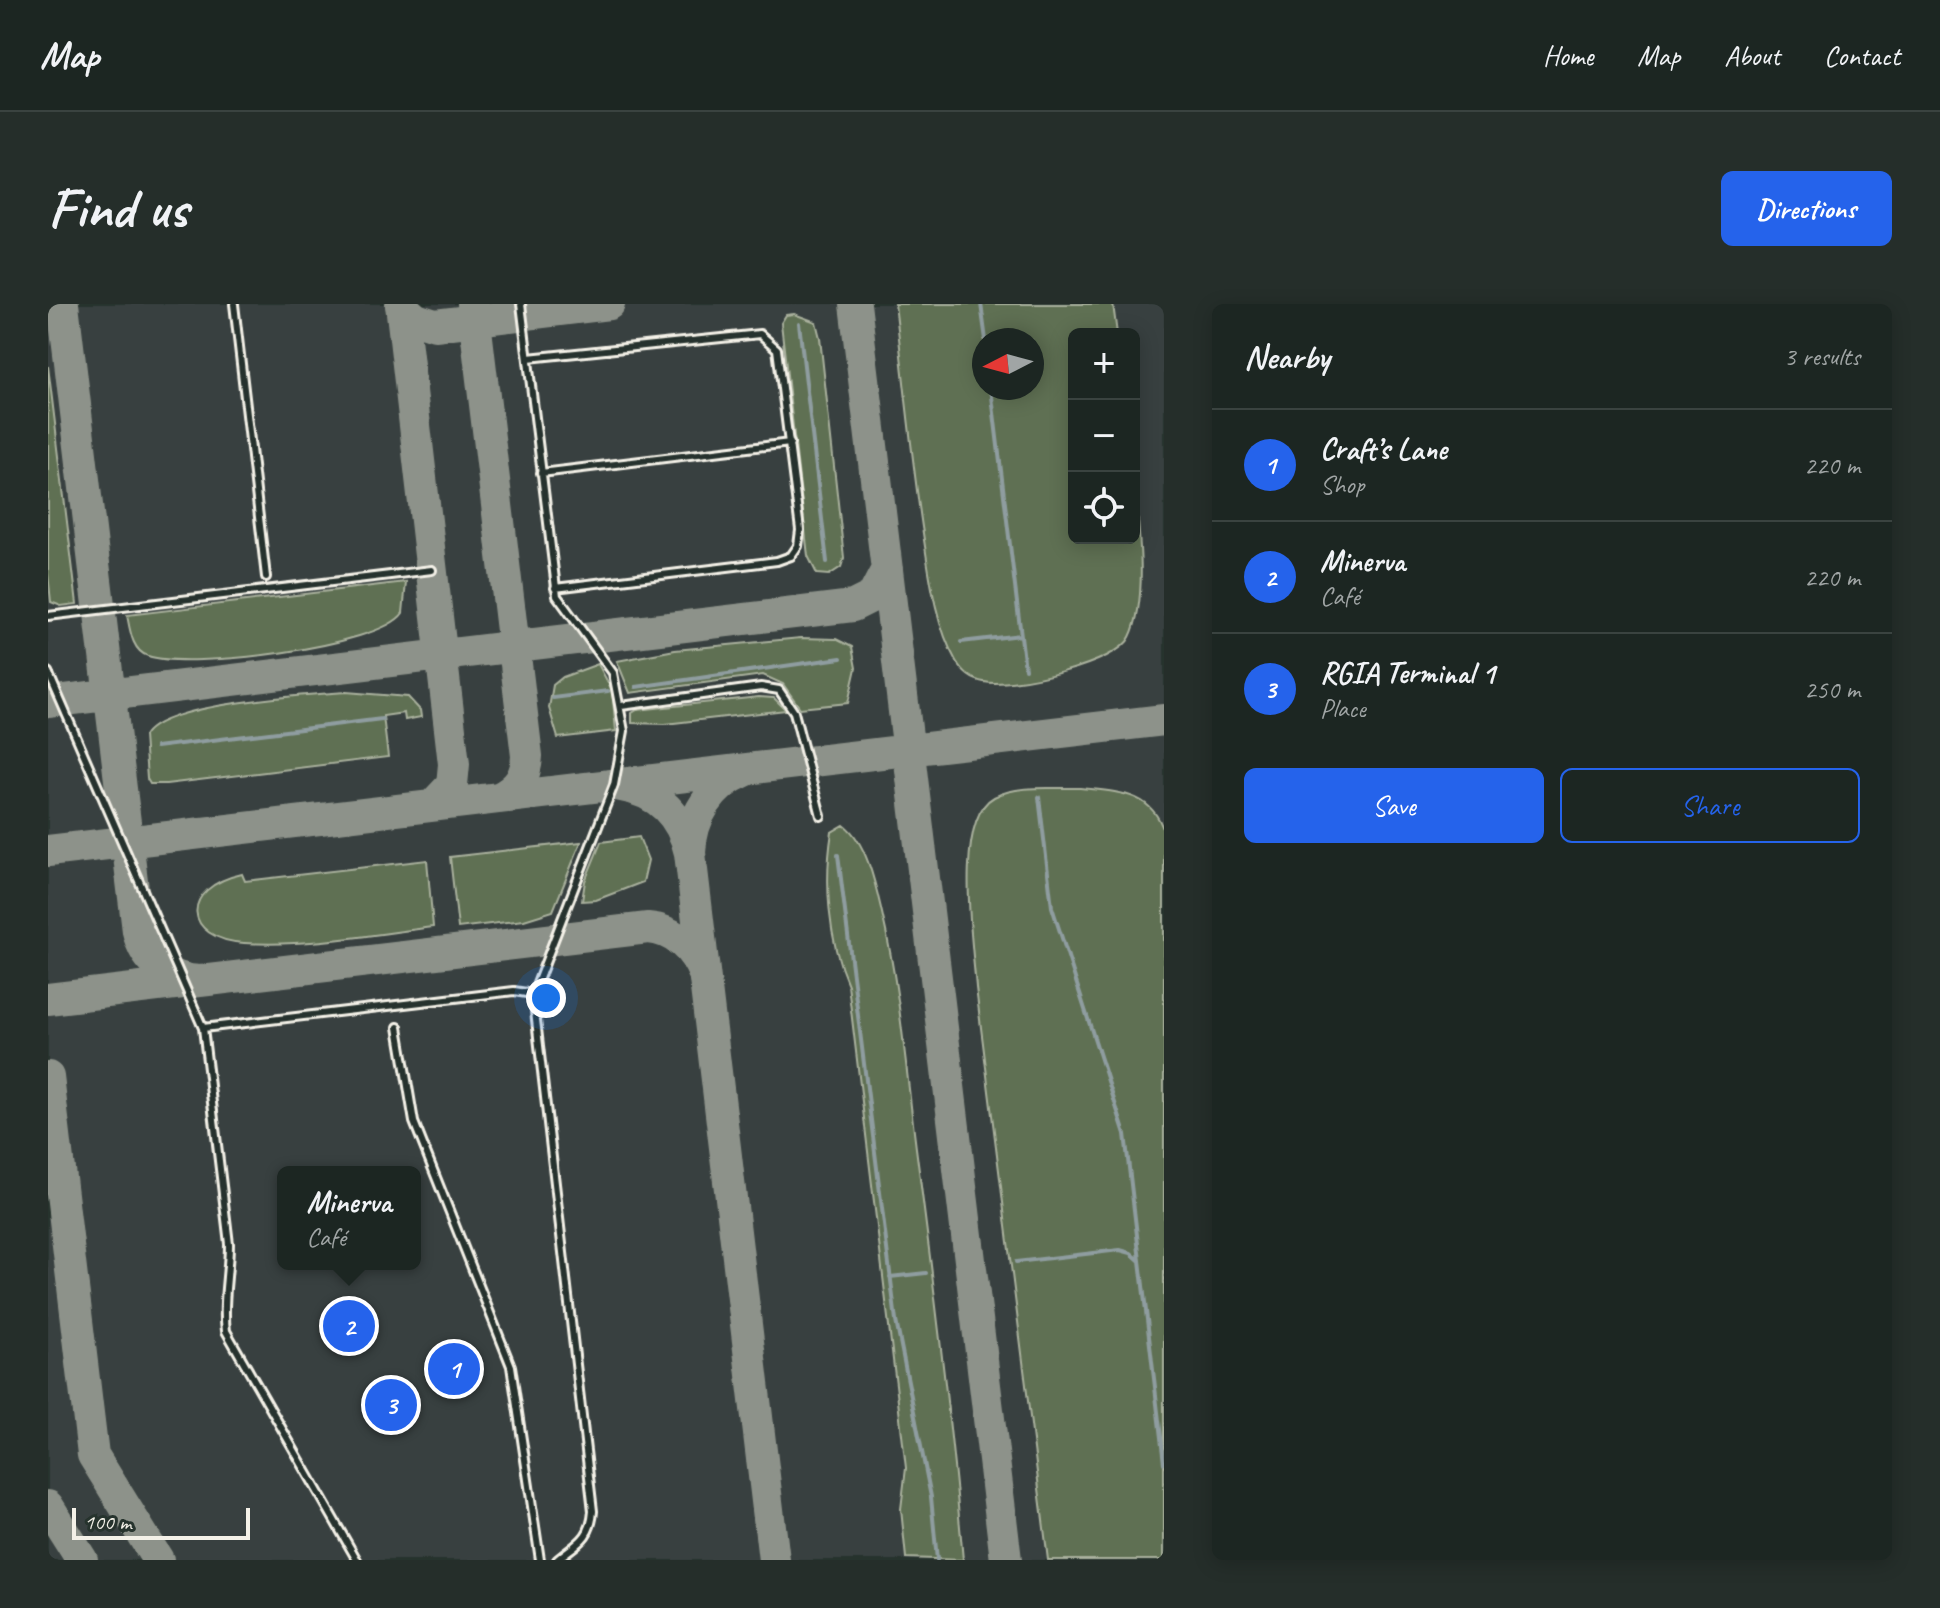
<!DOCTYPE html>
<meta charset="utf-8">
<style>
:root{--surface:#1c2622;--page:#252e2a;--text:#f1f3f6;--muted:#a0a5a5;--line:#3a4340;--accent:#2563eb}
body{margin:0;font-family:Caveat,sans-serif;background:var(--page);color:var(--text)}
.controls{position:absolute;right:24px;top:24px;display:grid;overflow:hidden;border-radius:12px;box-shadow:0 4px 20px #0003}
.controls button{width:72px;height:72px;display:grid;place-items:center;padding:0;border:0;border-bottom:2px solid var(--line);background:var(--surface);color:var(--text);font:40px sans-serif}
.compass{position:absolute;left:924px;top:24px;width:72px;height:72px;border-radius:50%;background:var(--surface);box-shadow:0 4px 20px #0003;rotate:264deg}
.scale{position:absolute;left:24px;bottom:20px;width:178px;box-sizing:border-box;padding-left:8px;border:4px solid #f4f1e8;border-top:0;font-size:22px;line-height:28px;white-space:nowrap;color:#f4f1e8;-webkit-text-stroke:6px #26332d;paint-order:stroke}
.you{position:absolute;left:498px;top:694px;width:28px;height:28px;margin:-20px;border:6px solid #fff;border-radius:50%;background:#1a73e8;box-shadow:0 0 0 12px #1a73e833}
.badge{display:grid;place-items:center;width:52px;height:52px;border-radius:50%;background:var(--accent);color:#fff;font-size:26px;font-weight:700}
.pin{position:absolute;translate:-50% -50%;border:4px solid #fff;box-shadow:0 2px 8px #0006}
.popup{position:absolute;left:229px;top:862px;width:144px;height:104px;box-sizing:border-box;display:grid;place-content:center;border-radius:12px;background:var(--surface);filter:drop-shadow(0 2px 6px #0005);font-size:26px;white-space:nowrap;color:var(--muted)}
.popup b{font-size:30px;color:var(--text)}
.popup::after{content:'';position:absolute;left:50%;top:100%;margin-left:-16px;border:16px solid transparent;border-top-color:var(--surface)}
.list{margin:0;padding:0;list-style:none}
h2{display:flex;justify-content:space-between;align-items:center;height:104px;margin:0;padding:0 32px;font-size:34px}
h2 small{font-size:26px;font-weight:400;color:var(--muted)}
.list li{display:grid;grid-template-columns:52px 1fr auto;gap:24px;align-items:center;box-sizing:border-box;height:112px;padding:0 32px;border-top:2px solid var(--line)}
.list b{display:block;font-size:30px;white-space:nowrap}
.list p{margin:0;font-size:26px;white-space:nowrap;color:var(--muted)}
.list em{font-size:26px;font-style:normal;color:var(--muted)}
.actions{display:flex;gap:16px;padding:24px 32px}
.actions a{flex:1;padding:18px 0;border:2px solid var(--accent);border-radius:12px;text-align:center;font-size:28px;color:var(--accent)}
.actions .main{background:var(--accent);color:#fff}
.icon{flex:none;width:44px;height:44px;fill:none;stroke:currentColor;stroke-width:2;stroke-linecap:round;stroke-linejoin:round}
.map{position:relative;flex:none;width:1116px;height:1256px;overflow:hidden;border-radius:12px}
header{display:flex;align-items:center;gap:48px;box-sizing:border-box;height:112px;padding:0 40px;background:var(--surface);border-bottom:2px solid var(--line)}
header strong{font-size:38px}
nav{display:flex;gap:44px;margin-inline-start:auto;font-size:28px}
.intro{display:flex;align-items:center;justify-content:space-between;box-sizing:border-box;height:192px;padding:0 48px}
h1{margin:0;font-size:56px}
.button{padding:20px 36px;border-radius:12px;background:var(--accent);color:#fff;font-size:28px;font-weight:700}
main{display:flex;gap:48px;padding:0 48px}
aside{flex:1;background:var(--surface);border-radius:12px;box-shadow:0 4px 20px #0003}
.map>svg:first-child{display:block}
.built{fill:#37403f;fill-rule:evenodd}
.green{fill:#5e7052;stroke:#a9b09d;stroke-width:2;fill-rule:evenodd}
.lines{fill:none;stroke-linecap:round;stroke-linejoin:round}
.stream{stroke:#8f9da0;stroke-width:4}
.taxiway{stroke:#8d928a;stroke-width:32}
.lane-casing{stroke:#f4f1e8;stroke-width:12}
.lane{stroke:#26332d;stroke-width:6}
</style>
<header>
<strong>Map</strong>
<nav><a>Home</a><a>Map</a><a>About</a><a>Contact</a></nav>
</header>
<div class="intro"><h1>Find us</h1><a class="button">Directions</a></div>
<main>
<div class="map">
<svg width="1116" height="1256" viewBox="0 0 1116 1256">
<rect width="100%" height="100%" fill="#26332d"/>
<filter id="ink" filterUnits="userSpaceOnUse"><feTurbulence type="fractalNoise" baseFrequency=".0125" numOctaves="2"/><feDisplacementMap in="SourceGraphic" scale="16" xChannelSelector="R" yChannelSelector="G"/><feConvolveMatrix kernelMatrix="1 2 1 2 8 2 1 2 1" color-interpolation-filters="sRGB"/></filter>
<g filter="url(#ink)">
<path class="built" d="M0 0H1116V1256H0ZM1026 30H1086V234H1026ZM936 36H984V84H936ZM235 868H367V960H235Z"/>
<path class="green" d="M847 0H1065L1069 30H1026V234H1086V177C1090 219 1101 294 1082 333 1070 360 964 384 936 378 923 376 915 369 908 357 886 318 881 266 874 223 863 149 856 74 847 0ZM936 36H984V84H936Z
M746 10 768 18 772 34 796 254 793 263 781 271 769 270 760 252 733 19 738 11Z
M0 62 29 300 13 302 3 298 0 269Z
M358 278 355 309C332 343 140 366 100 352 84 347 82 326 79 311Z
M753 334 788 335 804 343 808 364 800 399 752 404 735 380 715 371 582 389 569 357 627 346Z
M550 360 564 386 568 427 510 434 501 404 505 381 515 373Z
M298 388 360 393 372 406 373 413 357 416 356 409 335 412 340 453 118 480H102L99 475 96 432C114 399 259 391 298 388Z
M711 393 726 394 738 406 617 420 584 419V409L589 406Z
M1032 484C1069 488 1104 487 1116 528V1256H1000L928 684C925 643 905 515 946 493 970 480 1006 485 1032 484Z
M796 521C819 538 828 583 834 609 852 686 858 766 868 844 886 981 903 1119 915 1256L858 1254 853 1205 858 1164 800 681C780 636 776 577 784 528Z
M591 533 600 556 595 578 548 596 534 597 537 577 553 538Z
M533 538 505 607 476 616 410 624 402 553Z
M379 556 385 623C323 631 259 643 196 639 135 635 131 584 194 570L197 577Z"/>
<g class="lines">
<path class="stream" d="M933 0 938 36
M751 19 779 258
M943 84 977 365
M913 338 973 331
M588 383 793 354
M505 394 560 387
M108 443 334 415
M991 493 1004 603 1077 830 1116 1159
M790 551 848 1017 883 1193 889 1256
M968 958 1072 946 1083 949 1092 957
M842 973 878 969"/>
<path class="taxiway" d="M15 0 90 627C97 659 122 676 153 677
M353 0 406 460 404 481 384 502
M425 0 479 452C478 473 470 484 451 494
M807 0 958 1256
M353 2 368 15 387 21 561 0
M0 398 805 302 825 292 839 265
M573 482C611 488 634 513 642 549 643 513 663 481 697 467
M0 547 1116 416
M642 549 726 1256
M0 695 600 624C627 626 646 645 656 670
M0 773 45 1151 110 1256
M0 1202 34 1256"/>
<g class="lane-casing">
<path id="lane" d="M186 0 218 273
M473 0 509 292 565 369 576 427 566 481 485 690 545 1207C543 1235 529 1239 509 1256
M480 54 712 30 729 45 752 226 750 242 743 252 729 257 507 284
M493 169 742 139
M0 312 384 266
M0 368 155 724 181 940C181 970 174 998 178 1027L309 1256
M573 402 713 383 731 386 746 408 773 512
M350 723 366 818 463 1062 492 1256
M155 724 466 687 485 690"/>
</g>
<use href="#lane" class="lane"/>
</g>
</g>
</svg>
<div class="controls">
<button>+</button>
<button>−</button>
<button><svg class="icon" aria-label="locate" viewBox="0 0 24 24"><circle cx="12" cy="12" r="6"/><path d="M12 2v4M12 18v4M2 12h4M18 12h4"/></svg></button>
</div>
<svg class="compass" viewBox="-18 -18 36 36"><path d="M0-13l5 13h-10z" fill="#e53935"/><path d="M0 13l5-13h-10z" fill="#a0a5a5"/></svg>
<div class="scale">100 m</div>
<div class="you"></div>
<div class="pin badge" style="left:406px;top:1065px">1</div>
<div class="pin badge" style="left:301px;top:1022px">2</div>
<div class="popup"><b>Minerva</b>Café</div>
<div class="pin badge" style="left:343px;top:1101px">3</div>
</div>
<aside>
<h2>Nearby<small>3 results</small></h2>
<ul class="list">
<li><span class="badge">1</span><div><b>Craft’s Lane</b><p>Shop</p></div><em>220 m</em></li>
<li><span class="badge">2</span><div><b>Minerva</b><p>Café</p></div><em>220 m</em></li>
<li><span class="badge">3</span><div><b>RGIA Terminal 1</b><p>Place</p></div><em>250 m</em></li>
</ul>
<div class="actions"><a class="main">Save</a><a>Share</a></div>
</aside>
</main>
